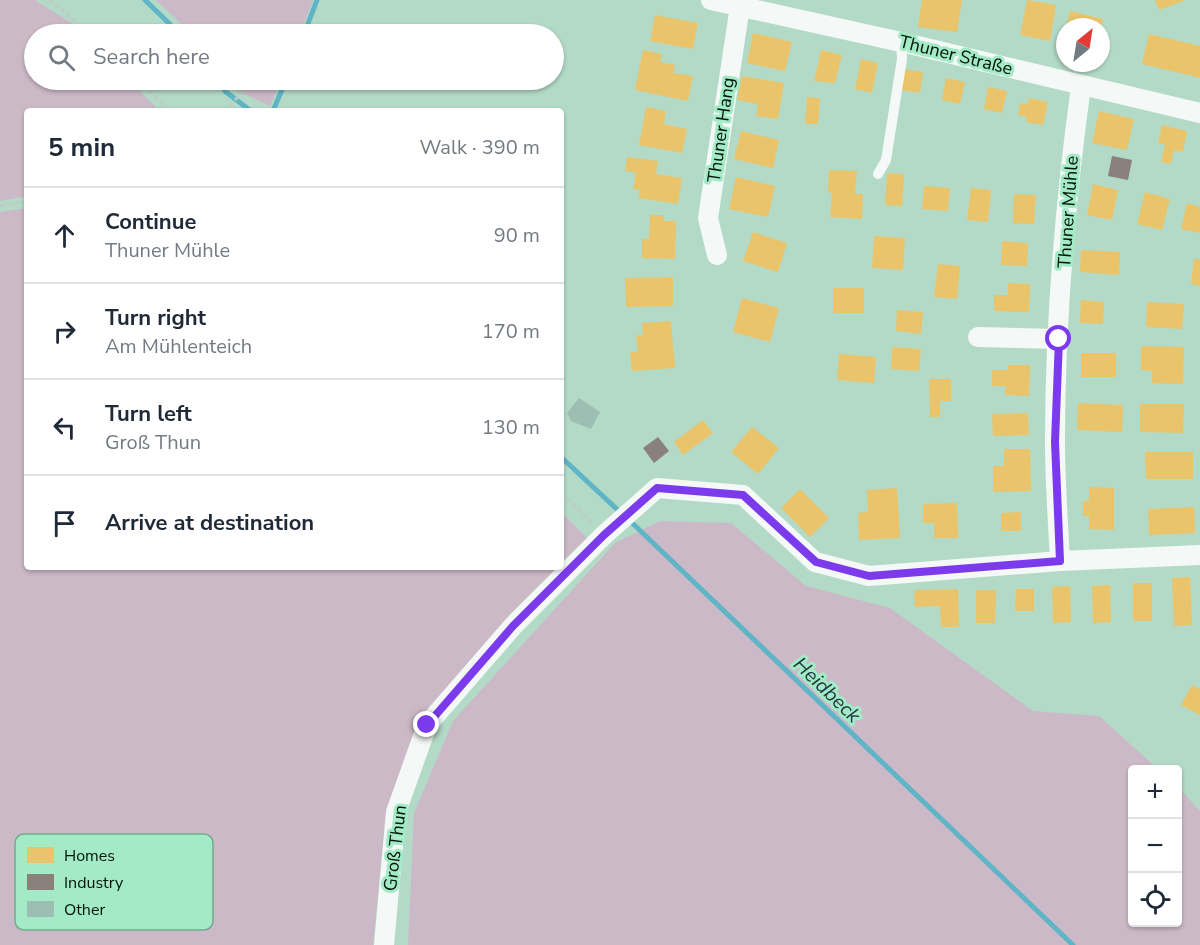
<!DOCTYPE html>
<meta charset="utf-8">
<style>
:root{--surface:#fff;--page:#f6f6f7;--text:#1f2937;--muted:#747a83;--line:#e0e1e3}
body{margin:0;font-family:"Nunito Sans",sans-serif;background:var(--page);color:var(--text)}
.controls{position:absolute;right:18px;bottom:18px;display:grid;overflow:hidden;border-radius:6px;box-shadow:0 2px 4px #0004}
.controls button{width:54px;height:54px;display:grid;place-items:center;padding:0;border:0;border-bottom:2px solid var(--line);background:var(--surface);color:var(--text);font:30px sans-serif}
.compass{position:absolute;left:1056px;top:18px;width:54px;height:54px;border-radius:50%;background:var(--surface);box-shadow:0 2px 4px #0004;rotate:30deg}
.stop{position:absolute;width:18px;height:18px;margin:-14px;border:4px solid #7c3aed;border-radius:50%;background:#fff}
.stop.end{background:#7c3aed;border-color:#fff;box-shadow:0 2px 6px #0008}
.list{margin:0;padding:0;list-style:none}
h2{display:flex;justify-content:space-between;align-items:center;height:78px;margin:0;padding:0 24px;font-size:26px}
h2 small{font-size:20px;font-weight:400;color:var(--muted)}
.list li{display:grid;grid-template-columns:39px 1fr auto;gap:18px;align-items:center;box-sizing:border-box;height:96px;padding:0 24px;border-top:2px solid var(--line)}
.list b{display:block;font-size:22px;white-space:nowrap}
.list p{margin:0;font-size:20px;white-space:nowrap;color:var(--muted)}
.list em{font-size:20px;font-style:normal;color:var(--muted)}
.icon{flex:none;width:33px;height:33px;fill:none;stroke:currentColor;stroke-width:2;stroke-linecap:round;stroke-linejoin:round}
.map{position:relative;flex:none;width:1200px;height:945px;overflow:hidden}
.search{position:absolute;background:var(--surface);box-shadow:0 2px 4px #0004;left:24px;top:24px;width:540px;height:66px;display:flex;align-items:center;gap:15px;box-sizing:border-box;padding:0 21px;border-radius:33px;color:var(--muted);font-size:22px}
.panel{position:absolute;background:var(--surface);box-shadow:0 2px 4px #0004;left:24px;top:108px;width:540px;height:462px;border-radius:6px}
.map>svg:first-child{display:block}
.green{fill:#ccb9c7}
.homes{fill:#e9c46a}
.industry{fill:#8a817c}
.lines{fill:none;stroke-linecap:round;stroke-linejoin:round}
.stream{stroke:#5fb4c6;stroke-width:5}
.building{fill:#9cbeb3}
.path{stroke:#bfcbc5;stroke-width:3;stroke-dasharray:4.5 3;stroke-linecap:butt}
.lane{stroke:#f4f9f7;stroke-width:10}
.street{stroke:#f4f9f7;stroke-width:20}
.route{stroke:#7c3aed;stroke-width:8}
.labels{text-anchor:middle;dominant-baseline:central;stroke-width:6;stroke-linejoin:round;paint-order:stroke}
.street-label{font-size:18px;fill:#001308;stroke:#a3eac7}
.water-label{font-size:20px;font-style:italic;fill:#213841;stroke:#a3eac7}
.key{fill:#a3eac7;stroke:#72aa8e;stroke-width:1.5}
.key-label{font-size:16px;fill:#001308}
</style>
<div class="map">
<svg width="1200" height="945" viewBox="0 0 1200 945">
<rect width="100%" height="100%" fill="#b3dac7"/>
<path class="green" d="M0 0H35L73 24 83 34H34V80H128L160 111H27V196L0 201Z
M156 0H313L300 34H192Z
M228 80H281L270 106 233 89Z
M27 208V567H560L420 718 386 814 373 945H0V212Z
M561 512 587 538 561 566Z
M660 521 731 523 806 586 890 608 1033 711 1099 716 1158 769 1132 770V922H1178V787L1200 811V945H408L414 813 453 721 615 543Z"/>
<path class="homes" d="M922 0H962L957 32 918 27Z
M1027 0 1056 5 1050 41 1020 35Z
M1155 0H1186L1159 10Z
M1070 11 1103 19 1101 27H1066Z
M655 15 698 23 693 49 650 41Z
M753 33 792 42 785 71 747 63Z
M1149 34 1200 46V78L1142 64Z
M643 50 662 54 660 62 675 65 673 73 693 76 688 101 635 90Z
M821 50 842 55 835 83 814 81Z
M861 59 878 63 872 93 855 89Z
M904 69 923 72 920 93 900 90Z
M742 76 784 83 778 119 756 116 758 104 737 100Z
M946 78 965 82 960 104 942 100Z
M988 87 1007 91 1002 113 984 109Z
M807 97 820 98 818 124H805Z
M1029 98 1048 102 1043 125 1026 122 1027 117 1018 115 1020 103 1028 104Z
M646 107 666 111 664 124 687 129 682 153 639 145Z
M1099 111 1134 119 1127 150 1092 143Z
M1162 125 1187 131 1183 152 1174 150 1171 164 1161 162 1165 144 1158 143Z
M741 131 779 140 773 168 734 159Z
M627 157 658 161 656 174 682 178 678 204 638 198 640 190 633 189 636 173 625 171Z
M829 170 857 171 855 194H863L862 219 830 217 832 193 828 192Z
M887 173 904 174 902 206 885 205Z
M736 177 775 186 768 217 729 209Z
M1093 184 1118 190 1112 220 1087 215Z
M924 186 950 188 948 211 922 209Z
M971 188 991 190 988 222 967 220Z
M1145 192 1170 199 1162 230 1137 224Z
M1014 194 1036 195 1034 224 1013 223Z
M1187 203 1200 207V233L1181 229Z
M650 215H664V221H676L675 259 642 258V239H649Z
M753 232 787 243 778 272 743 261Z
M874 236 905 238 903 270 872 268Z
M1002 241 1028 243 1027 266 1001 265Z
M1081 250 1120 252 1119 275 1080 272Z
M1194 259H1200V286L1191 284Z
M938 264 960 266 957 299 934 297Z
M673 277V306L626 307 625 278Z
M1008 283 1030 284 1029 312 994 311V295H1008Z
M833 288H864V313H833Z
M742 298 779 308 770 342 733 332Z
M1081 300 1104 302 1103 324 1080 323Z
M1147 302 1184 304 1182 329 1146 327Z
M897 310 923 312 921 334 896 331Z
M671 321 675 368 632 371 630 352H638L636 335H643L642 323Z
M1141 346 1184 347 1183 384 1152 383V371L1141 370Z
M892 347 921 349 919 371 891 369Z
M1081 353H1116V377H1081Z
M839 354 876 357 874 383 837 380Z
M1008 365H1030L1029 396 1005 395 1006 386H992V370H1008Z
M929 379H951V401H940V417H930Z
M1078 403 1123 405 1122 432 1077 430Z
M1140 404H1184L1183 433 1140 432Z
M1028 413 1029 435 993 436 992 414Z
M703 420 713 433 683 455 674 442Z
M752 427 779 448 758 474 731 452Z
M1004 449H1030L1031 491 993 492V466H1004Z
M1145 452H1193V479H1146Z
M1089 487 1114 488V530L1089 529V516H1083V501H1089Z
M897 488 900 538 859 540 858 513 868 512 867 490Z
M800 489 829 518 810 537 781 508Z
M957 503 958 538H934V523H923V504Z
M1194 507 1195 533 1149 535 1148 509Z
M1021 512V531H1001V513Z
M1190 577 1192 625 1174 626 1172 578Z
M1133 583H1152V621H1133Z
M1110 585 1111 622 1093 623 1092 586Z
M1070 586 1071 622 1053 623 1052 587Z
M958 589 959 627H941L940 606 915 607 914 590Z
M1016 589H1034V611H1015Z
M976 590H996L995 623H976Z
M1192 685 1200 689V715L1181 705Z"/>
<path class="industry" d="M1112 156 1132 160 1128 180 1108 176Z
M658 437 669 451 654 463 643 448Z"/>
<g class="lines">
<path class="stream" d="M145 0 180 34
M304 34 317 0
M218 80 226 92 251 111
M273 111 286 80
M561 457 621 513
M628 519 1073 945"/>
</g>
<path class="building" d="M579 398 600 412 591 429 571 421 567 413Z"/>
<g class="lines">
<path class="path" d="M49 0 93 34
M138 80 170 111
M225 111 246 88
M0 206 27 201
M561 493 592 523"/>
<path class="lane" d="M878 174 886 160 902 59 901 42"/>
<path class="street" d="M711 0 901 42 1200 113
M717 255 708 218 740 6
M978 337 1059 339
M1060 561C1058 521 1055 481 1055 442 1055 323 1065 203 1081 86
M384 945 396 812 427 725 513 626 604 535 657 488 743 495 815 562 869 576 1060 561 1200 555"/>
</g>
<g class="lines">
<path class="route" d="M427 725 513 626 604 535 657 488 743 495 816 562 869 576 1060 561 1055 442 1059 339"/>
</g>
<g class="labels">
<g class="street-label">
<text transform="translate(956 55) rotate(14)">Thuner Straße</text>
<text transform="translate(721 130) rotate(-82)">Thuner Hang</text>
<text transform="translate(1068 212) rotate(-86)">Thuner Mühle</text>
<text transform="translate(395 848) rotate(-83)">Groß Thun</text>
</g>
<g class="water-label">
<text transform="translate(827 690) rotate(44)">Heidbeck</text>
</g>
</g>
<rect x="15" y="834" width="198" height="96" rx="9" class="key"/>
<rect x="27" y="847" width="27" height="16" fill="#e9c46a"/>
<rect x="27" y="874" width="27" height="16" fill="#8a817c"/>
<rect x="27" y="901" width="27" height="16" fill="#9cbeb3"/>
<g class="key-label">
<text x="64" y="861">Homes</text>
<text x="64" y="888">Industry</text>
<text x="64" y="915">Other</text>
</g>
</svg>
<div class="controls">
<button>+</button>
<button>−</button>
<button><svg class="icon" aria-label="locate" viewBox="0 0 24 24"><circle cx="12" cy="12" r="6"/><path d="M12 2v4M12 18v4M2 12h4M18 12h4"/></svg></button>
</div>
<svg class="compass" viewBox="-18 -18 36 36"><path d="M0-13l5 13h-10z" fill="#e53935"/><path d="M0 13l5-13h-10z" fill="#747a83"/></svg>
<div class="stop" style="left:1059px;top:339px"></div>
<div class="stop end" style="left:427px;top:725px"></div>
<div class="search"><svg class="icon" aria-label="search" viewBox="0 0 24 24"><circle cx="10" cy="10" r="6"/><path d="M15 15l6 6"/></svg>Search here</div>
<section class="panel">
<h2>5 min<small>Walk · 390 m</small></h2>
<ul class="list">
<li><svg class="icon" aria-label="ahead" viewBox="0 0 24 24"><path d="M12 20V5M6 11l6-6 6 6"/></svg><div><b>Continue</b><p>Thuner Mühle</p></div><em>90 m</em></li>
<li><svg class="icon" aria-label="right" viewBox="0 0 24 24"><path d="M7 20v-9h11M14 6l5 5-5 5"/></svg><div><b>Turn right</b><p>Am Mühlenteich</p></div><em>170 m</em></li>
<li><svg class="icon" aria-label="left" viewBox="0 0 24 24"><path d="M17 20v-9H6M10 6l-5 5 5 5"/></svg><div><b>Turn left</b><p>Groß Thun</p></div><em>130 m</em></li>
<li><svg class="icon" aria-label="arrive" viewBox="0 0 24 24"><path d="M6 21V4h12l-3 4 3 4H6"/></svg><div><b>Arrive at destination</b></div></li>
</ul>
</section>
</div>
